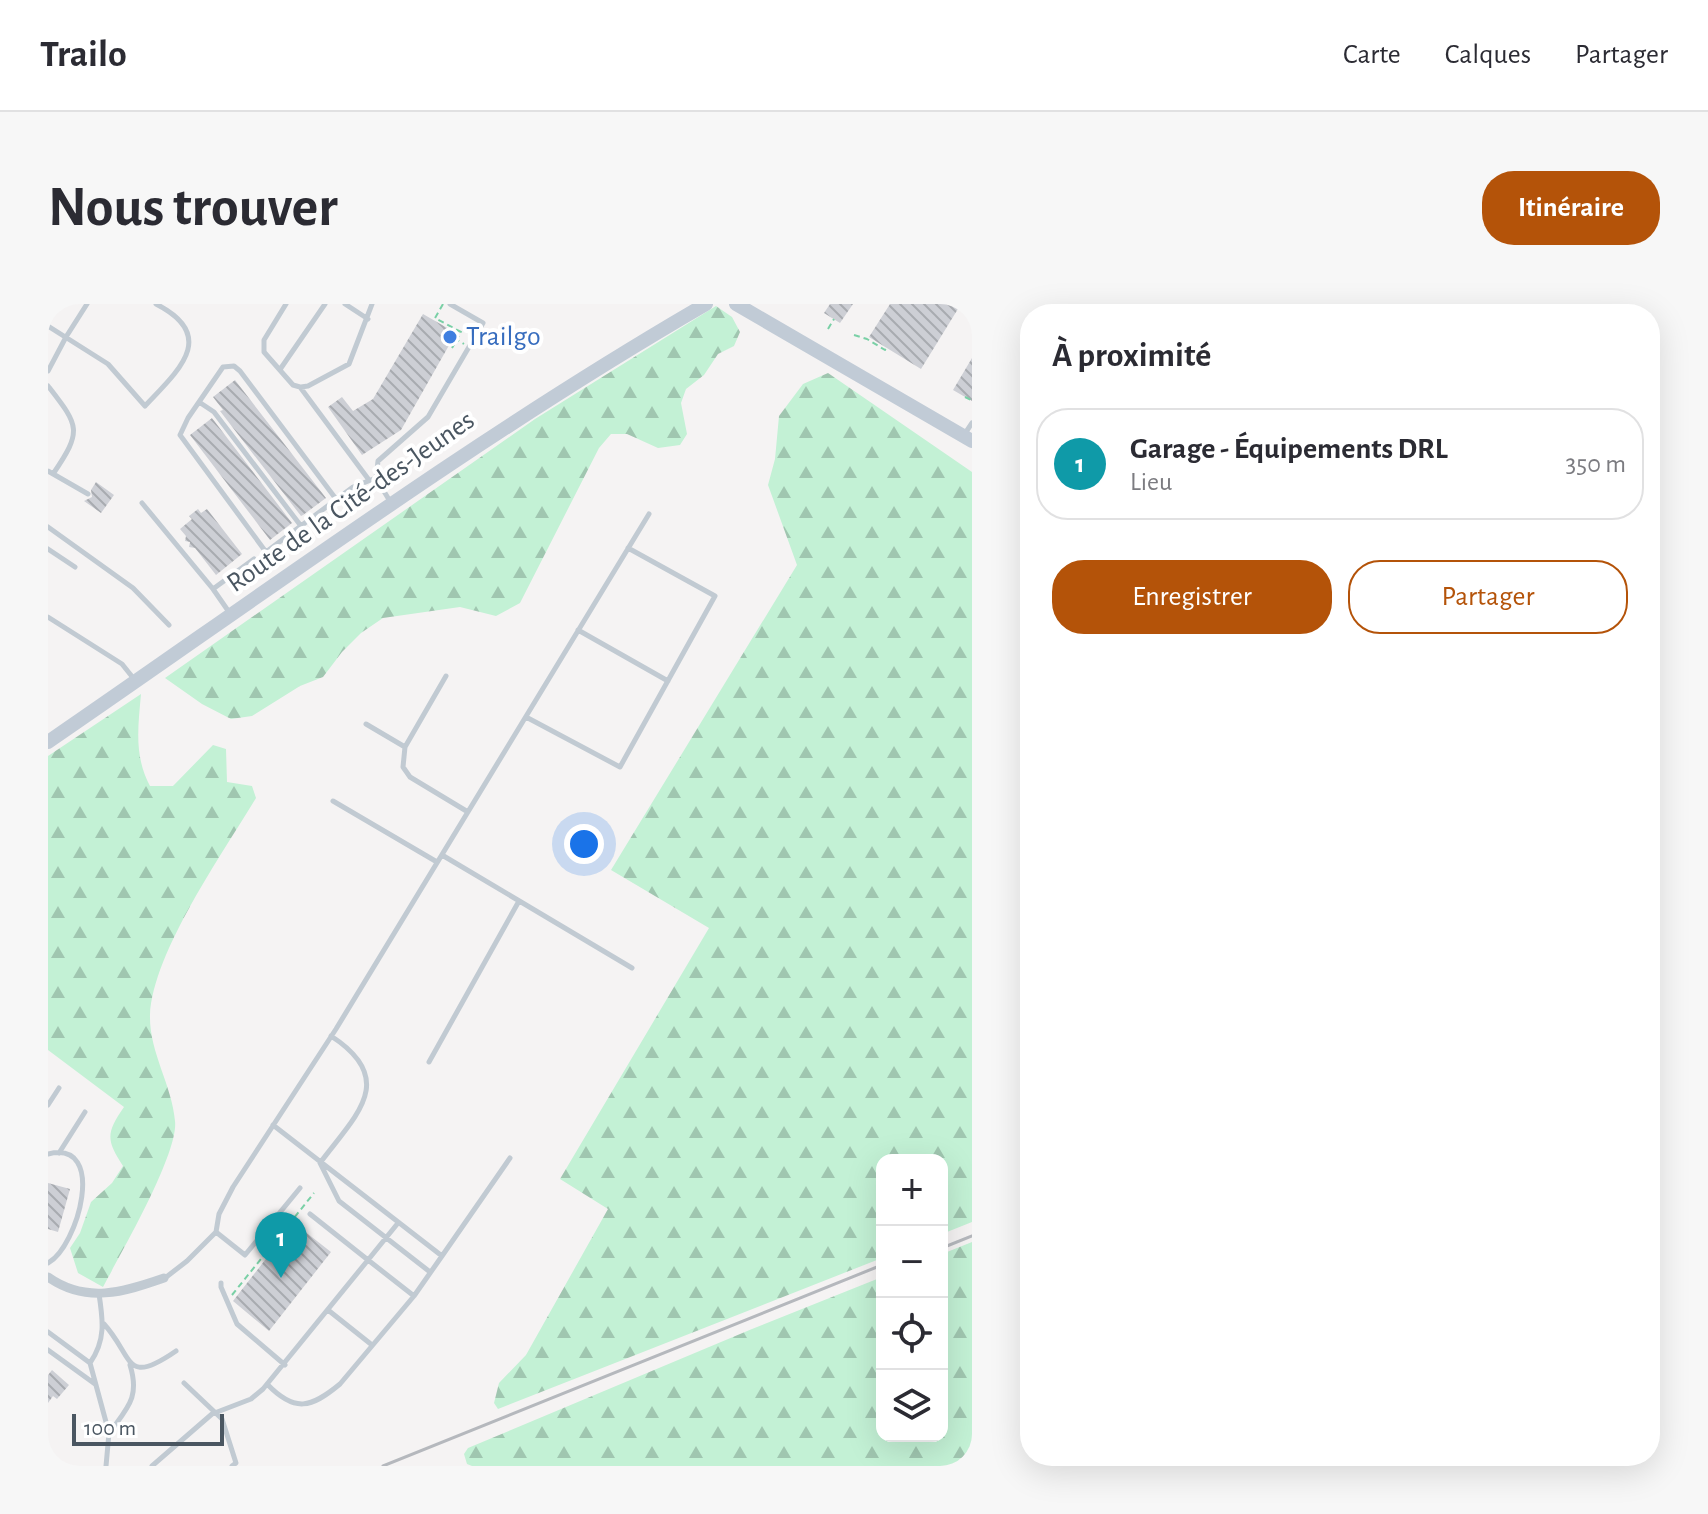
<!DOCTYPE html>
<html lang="fr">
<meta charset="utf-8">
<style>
:root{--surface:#fff;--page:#f7f7f7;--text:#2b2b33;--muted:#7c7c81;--line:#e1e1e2;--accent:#b45309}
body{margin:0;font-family:"Alegreya Sans",sans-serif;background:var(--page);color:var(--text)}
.controls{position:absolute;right:24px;bottom:24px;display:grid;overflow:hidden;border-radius:16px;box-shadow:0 8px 32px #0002}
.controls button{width:72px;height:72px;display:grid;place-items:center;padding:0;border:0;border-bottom:2px solid var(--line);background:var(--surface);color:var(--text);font:40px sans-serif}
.scale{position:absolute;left:24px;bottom:20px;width:152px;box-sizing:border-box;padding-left:8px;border:4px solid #4a5661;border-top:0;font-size:22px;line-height:28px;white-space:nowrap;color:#4a5661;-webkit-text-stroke:6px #fff;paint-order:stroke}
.you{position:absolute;left:536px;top:540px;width:28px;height:28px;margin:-20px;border:6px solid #fff;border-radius:50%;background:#1a73e8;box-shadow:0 0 0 12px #1a73e833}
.badge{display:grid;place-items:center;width:52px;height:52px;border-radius:50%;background:var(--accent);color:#fff;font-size:26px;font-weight:700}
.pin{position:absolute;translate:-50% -66px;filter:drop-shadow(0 2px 4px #0008)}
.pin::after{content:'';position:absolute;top:42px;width:28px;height:24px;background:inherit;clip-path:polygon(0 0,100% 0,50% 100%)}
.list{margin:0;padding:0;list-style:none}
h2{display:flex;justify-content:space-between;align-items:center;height:104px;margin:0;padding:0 32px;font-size:34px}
h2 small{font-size:26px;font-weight:400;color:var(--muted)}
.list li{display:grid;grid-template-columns:52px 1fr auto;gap:24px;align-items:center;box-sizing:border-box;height:112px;margin:0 16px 16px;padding:0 16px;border:2px solid var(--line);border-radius:32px}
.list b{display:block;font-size:30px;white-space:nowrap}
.list p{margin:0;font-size:26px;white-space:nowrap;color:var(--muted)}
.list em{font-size:26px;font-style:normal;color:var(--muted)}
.actions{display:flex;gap:16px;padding:24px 32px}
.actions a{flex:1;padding:18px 0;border:2px solid var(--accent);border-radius:32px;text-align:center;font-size:28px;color:var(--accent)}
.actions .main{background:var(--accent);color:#fff}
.icon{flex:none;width:44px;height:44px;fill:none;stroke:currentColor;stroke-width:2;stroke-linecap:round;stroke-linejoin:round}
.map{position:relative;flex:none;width:924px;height:1162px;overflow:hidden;border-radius:32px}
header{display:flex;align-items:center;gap:48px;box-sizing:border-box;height:112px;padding:0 40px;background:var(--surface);border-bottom:2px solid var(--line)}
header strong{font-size:38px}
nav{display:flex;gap:44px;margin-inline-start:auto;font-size:28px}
.intro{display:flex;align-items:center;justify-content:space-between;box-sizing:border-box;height:192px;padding:0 48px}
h1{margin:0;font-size:56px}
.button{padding:20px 36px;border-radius:32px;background:var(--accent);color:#fff;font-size:28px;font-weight:700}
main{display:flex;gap:48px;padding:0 48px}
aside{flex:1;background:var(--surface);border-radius:32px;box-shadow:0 8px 32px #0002}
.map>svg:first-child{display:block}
.forest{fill:url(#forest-firs)}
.building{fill:url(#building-back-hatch)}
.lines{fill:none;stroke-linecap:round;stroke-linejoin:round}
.path{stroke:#7ad0a6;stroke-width:2;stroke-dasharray:6 4;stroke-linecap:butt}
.service{stroke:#c1cad2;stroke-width:5}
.minor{stroke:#c1cad2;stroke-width:9}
.secondary{stroke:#c1cbd6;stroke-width:14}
.rail{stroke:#b5b8bd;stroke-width:3}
.shop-dot{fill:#3f7fe0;stroke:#fff;stroke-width:3}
.labels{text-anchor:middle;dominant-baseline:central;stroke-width:8;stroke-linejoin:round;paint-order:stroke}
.shop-label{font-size:28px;fill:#366cbe;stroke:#fff;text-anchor:start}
.street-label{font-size:28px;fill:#4a5661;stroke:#fff}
</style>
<header>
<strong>Trailo</strong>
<nav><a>Carte</a><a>Calques</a><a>Partager</a></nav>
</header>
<div class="intro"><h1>Nous trouver</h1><a class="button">Itinéraire</a></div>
<main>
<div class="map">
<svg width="924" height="1162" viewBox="0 0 924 1162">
<defs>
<pattern id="forest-firs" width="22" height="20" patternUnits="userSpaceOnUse" patternTransform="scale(2)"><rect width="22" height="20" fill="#c3f1d5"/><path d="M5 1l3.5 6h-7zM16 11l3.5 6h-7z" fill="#a0c6b0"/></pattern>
<pattern id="building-back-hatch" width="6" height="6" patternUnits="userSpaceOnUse" patternTransform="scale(2)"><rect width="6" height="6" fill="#cdcfd5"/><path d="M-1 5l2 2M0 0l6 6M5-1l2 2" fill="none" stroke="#a8abb0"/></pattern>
</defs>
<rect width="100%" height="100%" fill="#f5f3f3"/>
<path class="forest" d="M668 2 684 13 692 28 686 42 670 50 656 71 638 85 633 99 639 130 632 141 610 144 579 130H563L551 144 472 299 448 312 412 303 335 314 313 329 294 348 275 373 252 382 204 412 183 415 154 400 117 374 487 115Z
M780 69 924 168V918L894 930V856H834V954L450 1105 446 1099 451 1079 478 1051 560 905 512 875 661 624 563 566 749 261 720 181 727 155 731 112 755 80Z
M93 390C90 424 86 452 102 482H125L165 441 178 445 179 478 204 482 208 494C175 549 105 648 102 711 101 748 124 781 127 817 131 849 72 951 55 983L30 969 22 944 32 929 43 898 64 879 75 862C58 836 58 829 76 803L0 746V452Z
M924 938V1162H424L419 1160 416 1150 420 1144 704 1025 834 973V1132H894V950Z"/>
<path class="building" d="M782 0H805L792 19 776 9Z
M842 0H913L873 65 821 33Z
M375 10 408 29 353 126 314 151 280 103 294 93 305 107 325 95Z
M924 54V97L905 86Z
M187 76 278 194 255 211 253 212 172 107 175 106 165 93Z
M164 114 244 219 222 236 142 131Z
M48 178 66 191 53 209 36 197 44 193 43 186Z
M150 205 153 209 159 205 194 250 168 271 147 244 141 243 142 238 137 237 138 232 132 225 144 215 141 212Z
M0 879 22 885 10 928 0 925Z
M246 919 283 948 221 1027 185 997Z
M4 1066 21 1081 9 1095 5 1092 0 1099V1071Z"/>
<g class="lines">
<path class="path" d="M395 0 387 14 413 28 404 44
M780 25 786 15
M806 31 819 35 837 46 838 43
M406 34 416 40
M917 93 923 96 924 94
M184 991 266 889"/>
<path class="service" d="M238 0 216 36V48L245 81 252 83 321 176
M297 0 320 15
M0 22 60 60 97 102C130 67 171 32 108 0
M233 64 277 0
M0 67 18 33 39 0
M0 82C31 122 35 126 5 170
M253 83 260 82 301 60 324 0
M151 98 166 108 253 222
M916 131 924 119
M0 167 40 190
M288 195 192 67 186 62 175 63 140 114 132 131 218 248 305 183 328 174
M94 199 165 285
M343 199 328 174 330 157 380 113 435 19 402 0
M0 223 85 284 121 321
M0 245 27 263
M181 308 165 285 206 255
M0 313 74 360 86 375
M530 326 620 377
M478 413 572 463 667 292 580 244
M318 420 357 443 355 463 362 473 420 508
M357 443 398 372
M285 497 389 558
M394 551 584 664
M283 732C351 776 307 812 272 859L291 897 382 968
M381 758 471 597
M0 801 11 784
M225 821 394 952 462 854
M11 849 37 808
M0 850C60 835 30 943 0 959
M350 919 320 956 366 992
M168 928 171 910 185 883 288 725 601 210
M117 974 139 957 168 928 197 951 252 884
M173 979V983L189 1020 237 1061
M280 1006 324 1041
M56 1020C86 1053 76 1083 128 1047
M0 1028 42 1059 61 1129 58 1162
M0 1046 47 1080
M42 1059C58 1036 55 1016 51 990
M136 1079 174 1115 188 1159 184 1162
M219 1080C247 1109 263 1104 292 1080L366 992 394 952
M62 1128C80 1103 92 1093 82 1061
M0 1156 7 1162
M104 1162 164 1110 203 1095 215 1085 320 956 262 910"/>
<path class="minor" d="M0 973C38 1000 76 988 116 974"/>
<path class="secondary" d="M688 0 924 137
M0 438C217 289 430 132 658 0"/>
<path class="rail" d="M894 944 924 932
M335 1162 834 961"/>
</g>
<circle class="shop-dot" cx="402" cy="33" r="8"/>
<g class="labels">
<g class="shop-label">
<text x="418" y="33">Trailgo</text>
</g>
<g class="street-label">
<text transform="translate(303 198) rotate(-35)">Route de la Cité-des-Jeunes</text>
</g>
</g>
</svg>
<div class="controls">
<button>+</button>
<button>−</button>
<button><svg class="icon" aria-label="locate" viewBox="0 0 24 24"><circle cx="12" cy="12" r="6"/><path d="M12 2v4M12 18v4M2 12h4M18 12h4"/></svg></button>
<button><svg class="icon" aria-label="layers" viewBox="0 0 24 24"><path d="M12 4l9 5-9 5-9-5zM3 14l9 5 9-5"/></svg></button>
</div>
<div class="scale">100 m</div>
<div class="you"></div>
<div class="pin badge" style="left:233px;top:974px;background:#0f9aa8">1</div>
</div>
<aside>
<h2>À proximité<small></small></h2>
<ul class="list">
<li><span class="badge" style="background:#0f9aa8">1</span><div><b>Garage - Équipements DRL</b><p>Lieu</p></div><em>350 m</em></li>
</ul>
<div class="actions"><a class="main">Enregistrer</a><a>Partager</a></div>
</aside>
</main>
